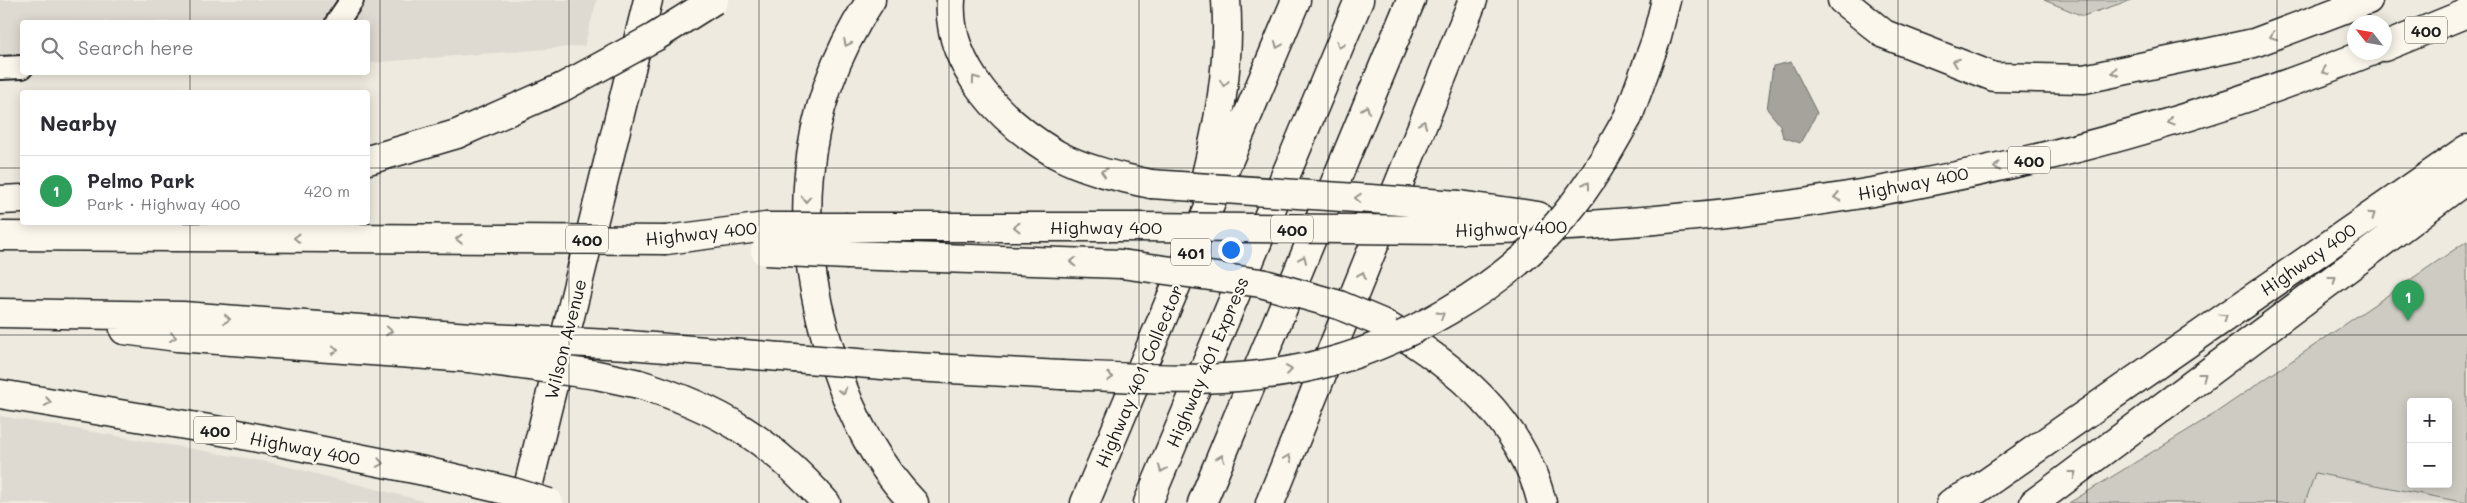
<!DOCTYPE html>
<meta charset="utf-8">
<style>
:root{--surface:#fff;--page:#f2f2f3;--text:#2b2b33;--muted:#7c7c81;--line:#e1e1e2;--accent:#d1495b}
body{margin:0;font-family:Mali,sans-serif;background:var(--page);color:var(--text)}
.controls{position:absolute;right:15px;bottom:15px;display:grid;overflow:hidden;border-radius:5px;box-shadow:0 2px 12px #0003}
.controls button{width:45px;height:45px;display:grid;place-items:center;padding:0;border:0;border-bottom:1px solid var(--line);background:var(--surface);color:var(--text);font:25px sans-serif}
.compass{position:absolute;left:2347px;top:15px;width:45px;height:45px;border-radius:50%;background:var(--surface);box-shadow:0 2px 12px #0003;rotate:301deg}
.you{position:absolute;left:1230px;top:249px;width:18px;height:18px;margin:-12px;border:4px solid #fff;border-radius:50%;background:#1a73e8;box-shadow:0 0 0 8px #1a73e833}
.badge{display:grid;place-items:center;width:32px;height:32px;border-radius:50%;background:var(--accent);color:#fff;font-size:16px;font-weight:700}
.pin{position:absolute;translate:-50% -41px;filter:drop-shadow(0 1px 2px #0008)}
.pin::after{content:'';position:absolute;top:26px;width:18px;height:15px;background:inherit;clip-path:polygon(0 0,100% 0,50% 100%)}
.list{margin:0;padding:0;list-style:none}
h2{display:flex;justify-content:space-between;align-items:center;height:65px;margin:0;padding:0 20px;font-size:21px}
h2 small{font-size:16px;font-weight:400;color:var(--muted)}
.list li{display:grid;grid-template-columns:32px 1fr auto;gap:15px;align-items:center;box-sizing:border-box;height:70px;padding:0 20px;border-top:1px solid var(--line)}
.list b{display:block;font-size:19px;white-space:nowrap}
.list p{margin:0;font-size:16px;white-space:nowrap;color:var(--muted)}
.list em{font-size:16px;font-style:normal;color:var(--muted)}
.icon{flex:none;width:28px;height:28px;fill:none;stroke:currentColor;stroke-width:2;stroke-linecap:round;stroke-linejoin:round}
.map{position:relative;flex:none;width:2467px;height:503px;overflow:hidden}
.search{position:absolute;background:var(--surface);box-shadow:0 2px 12px #0003;left:20px;top:20px;width:350px;height:55px;display:flex;align-items:center;gap:12px;box-sizing:border-box;padding:0 18px;border-radius:5px;color:var(--muted);font-size:19px}
.panel{position:absolute;background:var(--surface);box-shadow:0 2px 12px #0003;left:20px;top:90px;width:350px;height:135px;border-radius:5px}
.map>svg:first-child{display:block}
.built{fill:#dedad1}
.green{fill:#ceccc2;stroke:#75746f;fill-rule:evenodd}
.water{fill:#a6a39d;stroke:#6f6d69}
.lines{fill:none;stroke-linecap:round;stroke-linejoin:round}
.minor-casing{stroke:#1c1c1c;stroke-width:26}
.major-casing{stroke:#1c1c1c;stroke-width:31}
.highway-casing{stroke:#1c1c1c;stroke-width:31}
.minor{stroke:#fbf7ec;stroke-width:22}
.major{stroke:#fbf7ec;stroke-width:28}
.highway{stroke:#fbf7ec;stroke-width:28}
.highway-bridge-casing{stroke:#1c1c1c;stroke-width:31;stroke-linecap:butt}
.highway-bridge{stroke:#fbf7ec;stroke-width:28}
.oneway{stroke:#97948e}
.grid{fill:none;stroke:#1c1c1c;stroke-width:1;stroke-opacity:0.55}
.labels{text-anchor:middle;dominant-baseline:central;stroke-width:5;stroke-linejoin:round;paint-order:stroke}
.shield{fill:#fbf7ec;stroke:#5f5e5a;stroke-width:1}
.shield-label{font-size:16px;font-weight:bold;fill:#1c1c1c}
.street-label{font-size:18px;fill:#1c1c1c;stroke:#fbf7ec}
</style>
<div class="map">
<svg width="2467" height="503" viewBox="0 0 2467 503">
<rect width="100%" height="100%" fill="#eeeadf"/>
<filter id="ink" filterUnits="userSpaceOnUse"><feTurbulence type="fractalNoise" baseFrequency=".02" numOctaves="2"/><feDisplacementMap in="SourceGraphic" scale="10" xChannelSelector="R" yChannelSelector="G"/><feConvolveMatrix kernelMatrix="1 2 1 2 8 2 1 2 1" color-interpolation-filters="sRGB"/></filter>
<g filter="url(#ink)">
<path class="built" d="M0 0H597L584 46 368 63V22L316 21 22 22V53L0 56Z
M0 416 273 463 431 503H0Z
M2314 473 2467 503H2305Z"/>
<path class="green" d="M2044 0H2131L2083 16Z
M2467 241V503L2315 473 2305 503H2069L2211 416ZM2411 402H2448V484H2411Z"/>
<path class="water" d="M1791 62 1817 113 1800 143 1783 137 1780 125 1767 109 1773 66Z"/>
<g class="lines">
<g class="minor-casing">
<path id="minor" d="M337 22 352 0
M0 68 22 67"/>
</g>
<g class="major-casing">
<path id="major" d="M524 503 648 0"/>
</g>
<g class="highway-casing">
<path id="highway" d="M871 0C796 112 792 239 834 363 851 415 875 463 914 503
M951 0C946 66 1003 123 1056 154 1085 170 1119 177 1151 184
M1842 0 1884 34 1994 77 2084 79 2254 43 2368 0
M2384 47 2467 13
M1628 117 1656 40 1666 0
M368 160 457 134 561 88
M1202 191C1218 128 1231 65 1226 0
M0 200 22 199
M1459 205 1538 216
M847 227H1136
M1449 230C1762 227 2080 169 2370 52
M0 236 508 239
M666 240 766 227
M848 255 1121 264
M0 313 183 316 470 337
M1384 324C1455 366 1521 419 1542 503
M124 330 177 337 469 358
M628 345 794 358
M895 366 1061 375
M639 384C718 408 771 440 826 503
M0 394 233 433 429 472
M1085 503 1296 0
M1148 503 1359 0
M1202 503 1411 0
M1270 503 1473 0
M1951 503 1978 489 2467 149
M2034 503 2467 179"/>
</g>
<use href="#minor" class="minor"/>
<use href="#major" class="major"/>
<use href="#highway" class="highway"/>
<g class="highway-bridge-casing">
<path id="highway-bridge" d="M561 88 655 37 714 0
M1151 184 1459 205
M766 227H847
M1136 227 1449 230
M508 239 666 240
M765 251 848 255
M1121 264 1261 283 1339 305 1382 323
M470 337 628 345
M469 358 597 375 639 384
M794 358 895 366
M1061 375C1143 378 1228 385 1309 367 1398 348 1507 286 1565 215 1590 185 1609 151 1628 117
M429 472 513 492 549 503"/>
</g>
<use href="#highway-bridge" class="highway-bridge"/>
</g>
<defs><path id="oneway-chevron" d="M-2-3.5L2.5 0L-2 3.5" fill="none" stroke-width="1.6" stroke-linecap="round" stroke-linejoin="round" transform="scale(1.25)"/></defs>
<g class="oneway">
<use href="#oneway-chevron" transform="translate(2273 36) rotate(159)"/>
<use href="#oneway-chevron" transform="translate(847 43) rotate(116)"/>
<use href="#oneway-chevron" transform="translate(1278 45) rotate(113)"/>
<use href="#oneway-chevron" transform="translate(1340 45) rotate(113)"/>
<use href="#oneway-chevron" transform="translate(1956 62) rotate(-159)"/>
<use href="#oneway-chevron" transform="translate(2325 71) rotate(158)"/>
<use href="#oneway-chevron" transform="translate(2115 72) rotate(168)"/>
<use href="#oneway-chevron" transform="translate(975 79) rotate(-125)"/>
<use href="#oneway-chevron" transform="translate(1224 83) rotate(98)"/>
<use href="#oneway-chevron" transform="translate(1366 109) rotate(-67)"/>
<use href="#oneway-chevron" transform="translate(2171 122) rotate(163)"/>
<use href="#oneway-chevron" transform="translate(1423 124) rotate(-68)"/>
<use href="#oneway-chevron" transform="translate(1997 167) rotate(168)"/>
<use href="#oneway-chevron" transform="translate(1104 172) rotate(-163)"/>
<use href="#oneway-chevron" transform="translate(1587 185) rotate(-54)"/>
<use href="#oneway-chevron" transform="translate(1837 197) rotate(171)"/>
<use href="#oneway-chevron" transform="translate(1358 198) rotate(-176)"/>
<use href="#oneway-chevron" transform="translate(806 199) rotate(91)"/>
<use href="#oneway-chevron" transform="translate(2372 215) rotate(-35)"/>
<use href="#oneway-chevron" transform="translate(1017 227) rotate(-180)"/>
<use href="#oneway-chevron" transform="translate(297 238) rotate(-180)"/>
<use href="#oneway-chevron" transform="translate(459 239) rotate(-180)"/>
<use href="#oneway-chevron" transform="translate(1303 259) rotate(-67)"/>
<use href="#oneway-chevron" transform="translate(1073 262) rotate(-178)"/>
<use href="#oneway-chevron" transform="translate(1362 275) rotate(-68)"/>
<use href="#oneway-chevron" transform="translate(2333 279) rotate(-37)"/>
<use href="#oneway-chevron" transform="translate(1441 315) rotate(-31)"/>
<use href="#oneway-chevron" transform="translate(2224 317) rotate(-35)"/>
<use href="#oneway-chevron" transform="translate(227 319) rotate(4)"/>
<use href="#oneway-chevron" transform="translate(389 331) rotate(4)"/>
<use href="#oneway-chevron" transform="translate(173 337) rotate(7)"/>
<use href="#oneway-chevron" transform="translate(335 350) rotate(4)"/>
<use href="#oneway-chevron" transform="translate(1289 370) rotate(-8)"/>
<use href="#oneway-chevron" transform="translate(2203 376) rotate(-37)"/>
<use href="#oneway-chevron" transform="translate(1110 377) rotate(2)"/>
<use href="#oneway-chevron" transform="translate(843 391) rotate(70)"/>
<use href="#oneway-chevron" transform="translate(48 402) rotate(10)"/>
<use href="#oneway-chevron" transform="translate(1221 458) rotate(-67)"/>
<use href="#oneway-chevron" transform="translate(1288 458) rotate(-68)"/>
<use href="#oneway-chevron" transform="translate(380 463) rotate(11)"/>
<use href="#oneway-chevron" transform="translate(1162 469) rotate(113)"/>
<use href="#oneway-chevron" transform="translate(2073 474) rotate(-37)"/>
</g>
</g>
<path class="grid" d="M190 0V22M380 0V503M569 0V503M759 0V503M949 0V503M1139 0V503M1328 0V503M1518 0V503M1708 0V503M1898 0V503M2087 0V503M2277 0V503M190 72V92M0 168H22M368 168H2467M190 222V503M0 335H2467"/>
<g class="labels">
<g class="shield">
<rect x="2405" y="16.5" width="42" height="27" rx="4"/>
<rect x="2008" y="146.5" width="42" height="27" rx="4"/>
<rect x="1271" y="215.5" width="42" height="27" rx="4"/>
<rect x="566" y="225.5" width="42" height="27" rx="4"/>
<rect x="1171" y="238.5" width="40" height="27" rx="4"/>
<rect x="194" y="416.5" width="42" height="27" rx="4"/>
</g>
<g class="shield-label">
<text x="2426" y="30">400</text>
<text x="2029" y="160">400</text>
<text x="1292" y="229">400</text>
<text x="587" y="239">400</text>
<text x="1191" y="252">401</text>
<text x="215" y="430">400</text>
</g>
<g class="street-label">
<text transform="translate(1913 183) rotate(-11)">Highway 400</text>
<text x="1106" y="227">Highway 400</text>
<text transform="translate(1511 228) rotate(-2)">Highway 400</text>
<text transform="translate(701 233) rotate(-6)">Highway 400</text>
<text transform="translate(2308 259) rotate(-35)">Highway 400</text>
<text transform="translate(565 339) rotate(-76)">Wilson Avenue</text>
<text transform="translate(1207 362) rotate(-67)">Highway 401 Express</text>
<text transform="translate(1139 376) rotate(-67)">Highway 401 Collector</text>
<text transform="translate(305 448) rotate(11)">Highway 400</text>
</g>
</g>
</svg>
<div class="controls">
<button>+</button>
<button>−</button>
</div>
<svg class="compass" viewBox="-18 -18 36 36"><path d="M0-13l5 13h-10z" fill="#e53935"/><path d="M0 13l5-13h-10z" fill="#7c7c81"/></svg>
<div class="you"></div>
<div class="pin badge" style="left:2408px;top:321px;background:#2e9e5b">1</div>
<div class="search"><svg class="icon" aria-label="search" viewBox="0 0 24 24"><circle cx="10" cy="10" r="6"/><path d="M15 15l6 6"/></svg>Search here</div>
<section class="panel">
<h2>Nearby<small></small></h2>
<ul class="list">
<li><span class="badge" style="background:#2e9e5b">1</span><div><b>Pelmo Park</b><p>Park · Highway 400</p></div><em>420 m</em></li>
</ul>
</section>
</div>
